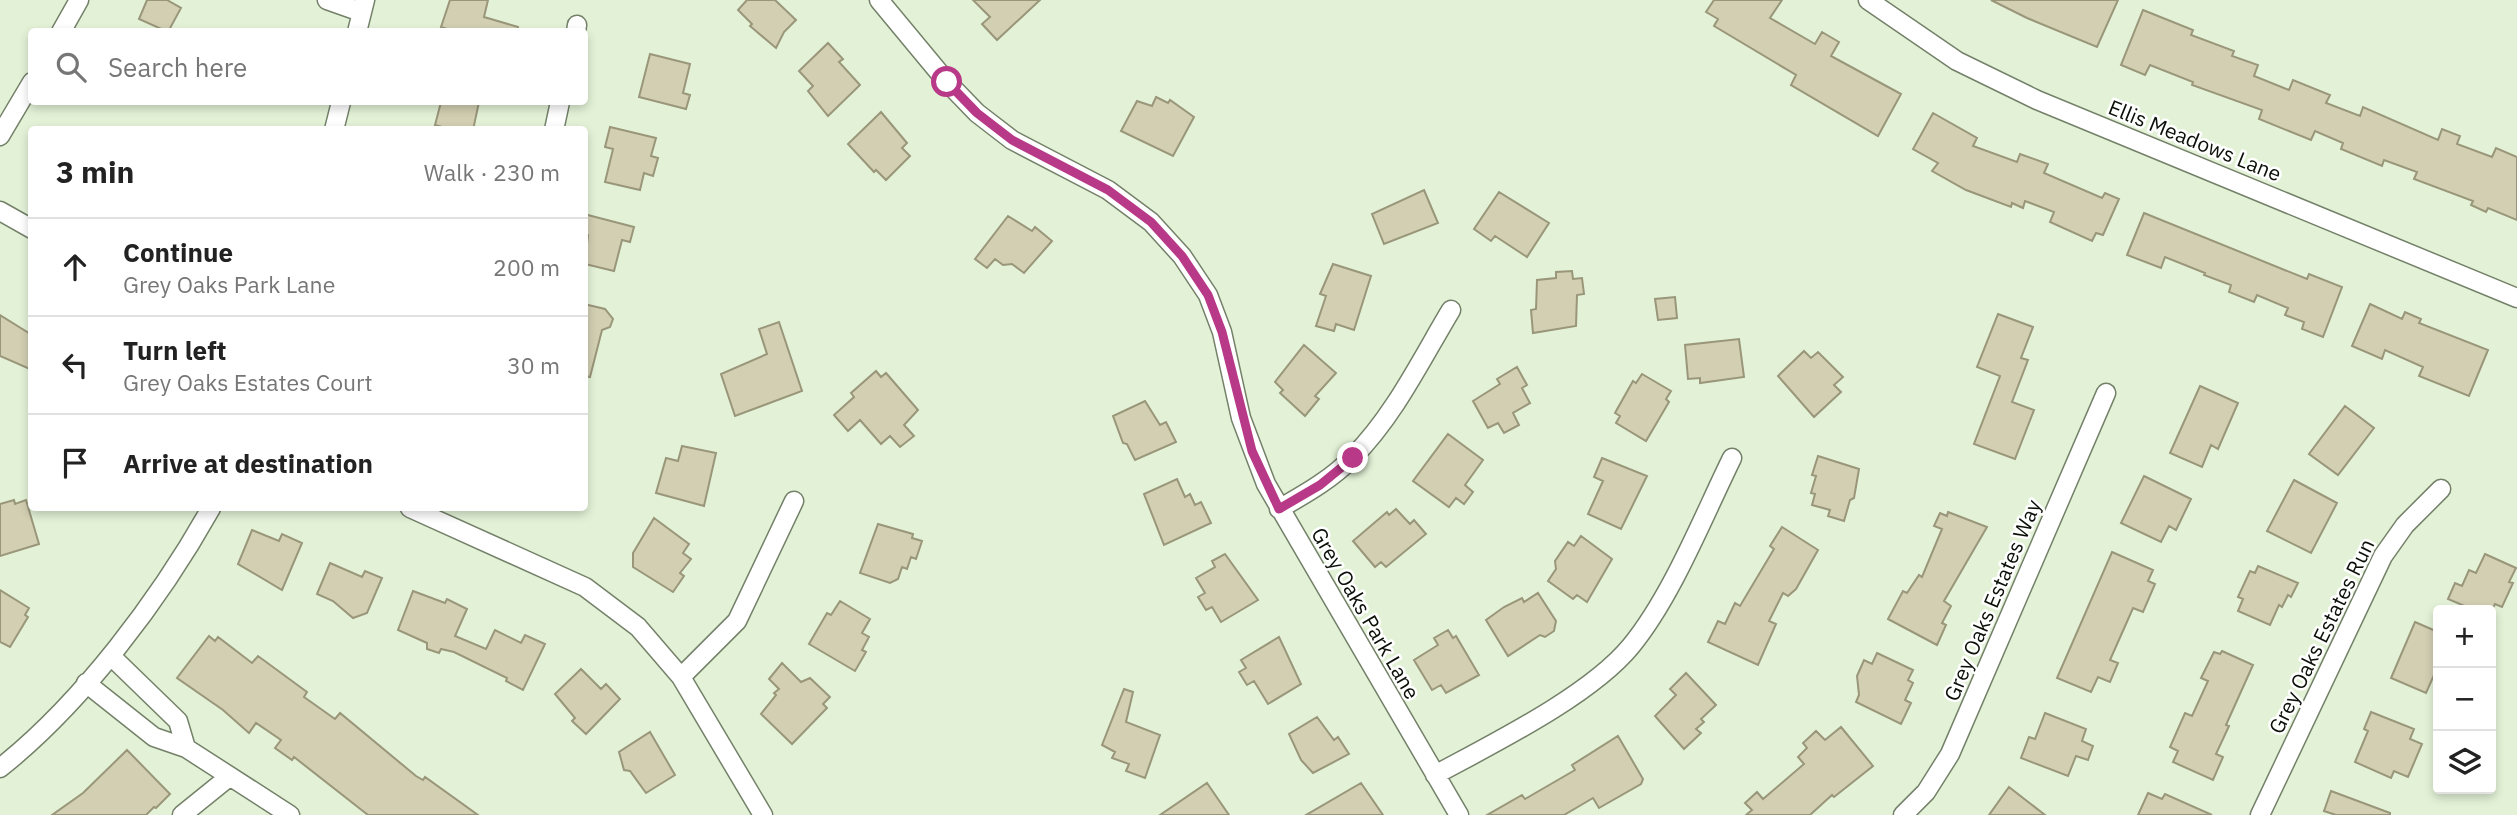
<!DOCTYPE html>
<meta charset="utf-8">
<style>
:root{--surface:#fff;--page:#f2f2f2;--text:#222;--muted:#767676;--line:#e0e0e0}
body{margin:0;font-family:"IBM Plex Sans",sans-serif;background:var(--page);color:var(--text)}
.controls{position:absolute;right:21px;bottom:21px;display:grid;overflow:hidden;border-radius:7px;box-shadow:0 4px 10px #0003}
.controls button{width:63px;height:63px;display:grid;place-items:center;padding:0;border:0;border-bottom:2px solid var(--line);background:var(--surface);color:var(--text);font:35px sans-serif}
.stop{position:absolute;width:21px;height:21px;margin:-16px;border:5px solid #b83987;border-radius:50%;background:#fff}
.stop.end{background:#b83987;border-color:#fff;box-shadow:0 2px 7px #0008}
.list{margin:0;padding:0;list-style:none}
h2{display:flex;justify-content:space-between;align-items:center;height:91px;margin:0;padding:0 28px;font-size:30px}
h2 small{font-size:23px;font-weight:400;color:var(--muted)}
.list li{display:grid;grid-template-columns:46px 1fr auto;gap:21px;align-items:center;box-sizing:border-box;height:98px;padding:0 28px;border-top:2px solid var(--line)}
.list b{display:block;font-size:26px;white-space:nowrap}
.list p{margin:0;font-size:23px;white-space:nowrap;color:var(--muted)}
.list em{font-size:23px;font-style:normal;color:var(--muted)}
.icon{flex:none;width:38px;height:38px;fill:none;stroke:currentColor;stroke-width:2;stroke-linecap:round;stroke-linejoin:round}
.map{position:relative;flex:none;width:2517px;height:815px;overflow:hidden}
.search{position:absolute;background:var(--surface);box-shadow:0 4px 10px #0003;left:28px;top:28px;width:560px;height:77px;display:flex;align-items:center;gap:18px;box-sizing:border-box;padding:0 24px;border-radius:7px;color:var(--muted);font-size:26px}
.panel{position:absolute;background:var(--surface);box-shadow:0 4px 10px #0003;left:28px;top:126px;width:560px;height:385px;border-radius:7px}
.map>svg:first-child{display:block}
.building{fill:#d2cfb2;stroke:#99967a;stroke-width:2}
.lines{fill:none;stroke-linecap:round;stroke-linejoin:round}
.street-casing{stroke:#748169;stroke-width:21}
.street{stroke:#fff;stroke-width:18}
.route{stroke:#b83987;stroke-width:9}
.labels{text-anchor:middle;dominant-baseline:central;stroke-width:5;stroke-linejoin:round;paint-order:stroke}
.street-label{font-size:21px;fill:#0a0f07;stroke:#fff}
</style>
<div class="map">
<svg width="2517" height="815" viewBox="0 0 2517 815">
<rect width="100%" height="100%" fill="#e3f2d7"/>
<path class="building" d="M147 0H167L181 8 168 32 139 19Z
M450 0H488L484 17 518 27 517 32H456L441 27Z
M747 0H775L796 20 784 32 776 48 750 26 752 24 738 10Z
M973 0H1040L997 40 982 24 990 17Z
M1714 0H1782L1770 18 1815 44 1822 32 1839 42 1831 56 1901 94 1878 136 1791 85 1796 75 1714 26 1718 19 1706 12Z
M1991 0H2118L2097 47 2027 18Z
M2143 10 2193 30 2191 35 2234 51 2232 56 2258 65 2254 76 2289 90 2293 80 2330 95 2326 103 2360 116 2363 107 2438 140 2442 129 2460 136 2457 144 2492 157 2496 148 2517 157V220L2488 208 2486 212 2471 205 2473 201 2414 179 2417 172 2384 160 2382 166 2341 149 2343 143 2315 131 2311 140 2259 119 2262 110 2192 85 2193 82 2150 65 2145 75 2121 65Z
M828 43 843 59 839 62 860 85 828 116 808 91 813 86 799 71Z
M650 54 690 64 683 93 690 95 686 109 639 97Z
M1156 97 1168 103 1170 100 1194 117 1173 156 1121 131 1137 101 1152 106Z
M441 102H479L473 130H453L435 125Z
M881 112 907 143 902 148 910 156 886 180 876 170 874 172 848 144Z
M1933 113 1977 138 1973 146 2017 162 2020 154 2048 164 2044 173 2102 198 2105 193 2119 199 2103 235 2096 233 2092 241 2050 222 2054 212 2025 201 2023 208 2012 203 2011 207 1966 190 1932 171 1938 163 1913 149Z
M610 127 656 138 651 156 658 158 653 176 644 173 640 190 605 182 613 149 605 147Z
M1424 190 1438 223 1384 244 1372 214Z
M1499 192 1549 223 1527 257 1495 236 1491 241 1474 229Z
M2144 213 2307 279 2309 274 2342 287 2323 337 2302 329 2304 322 2285 315 2288 308 2257 295 2254 302 2229 292 2231 285 2204 275 2205 273 2165 257 2161 268 2127 255Z
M584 214 634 227 630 242 622 240 614 271 585 264 588 235 584 234Z
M1008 216 1032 231 1035 227 1052 241 1024 273 1012 264 1003 265 995 259 987 268 975 259Z
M1333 264 1371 276 1354 330 1336 324 1334 331 1316 326 1326 296 1320 294Z
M1572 271 1573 279 1582 278 1584 294 1577 295 1576 326 1533 333 1531 310 1536 309 1537 280 1556 278V272Z
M1675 297 1677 318 1658 320 1655 299Z
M584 304 605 309 613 319 610 327 602 330 590 377 584 376Z
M2370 304 2402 319 2405 312 2421 319 2419 323 2488 350 2469 396 2419 376 2423 367 2385 350 2382 359 2352 346Z
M1998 314 2033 327 2021 358 2028 360 2012 402 2034 410 2015 459 1974 444 2000 376 1977 367Z
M0 315 32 335V370L0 356Z
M779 322 802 391 735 416 721 374 767 354 759 329Z
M1739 339 1744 377 1700 383V378L1688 379 1685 345Z
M1304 345 1336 373 1315 396 1319 399 1305 416 1280 393 1283 390 1275 382Z
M1804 351 1811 358 1818 352 1843 377 1834 385 1841 392 1814 417 1778 376Z
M1517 367 1527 385 1522 388 1530 403 1513 413 1519 425 1504 433 1498 423 1488 428 1473 401 1500 384 1497 379Z
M876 371 881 377 886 373 918 410 904 425 914 436 900 447 890 436 881 444 860 420 848 431 834 415 854 397 851 393Z
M1642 374 1671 391 1666 399 1669 402 1646 441 1616 423 1620 416 1615 413 1633 381 1636 383Z
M2200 386 2238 403 2218 449 2211 445 2202 467 2170 453Z
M1145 401 1160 425 1166 422 1176 442 1135 460 1127 444 1123 443 1113 416Z
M2345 406 2374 428 2338 475 2309 454Z
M1448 434 1483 460 1465 485 1473 492 1464 504 1456 498 1449 507 1413 481Z
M682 446 716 453 704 506 656 493 666 458 678 461Z
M1818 456 1859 469 1854 498 1850 500 1844 521 1828 516 1830 510 1812 505 1815 494 1811 493 1816 476 1812 475Z
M1602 458 1647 476 1621 529 1588 514 1603 481 1594 477Z
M2144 476 2191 499 2176 530 2169 526 2161 542 2121 523Z
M1177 479 1185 497 1190 494 1195 505 1201 502 1211 523 1164 545 1144 494Z
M2294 480 2337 503 2311 553 2267 531Z
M14 500 15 504 26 500 39 544 0 556V504Z
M1396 509 1410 524 1414 520 1426 534 1386 567 1381 562 1375 567 1353 541 1387 512 1389 515Z
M1948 512 1987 527 1944 601 1951 606 1942 623 1946 625 1937 645 1888 619 1903 591 1907 593 1919 575 1922 577 1942 529 1934 526 1940 513 1947 516Z
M654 518 689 544 683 553 691 559 680 573 684 576 673 592 633 567V553Z
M878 524 913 534 912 538 922 541 916 559 911 557 907 569 902 567 898 579 890 583 860 573Z
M1782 527 1818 550 1796 589 1788 596 1783 593 1769 621 1776 624 1758 665 1708 642 1718 621 1725 624 1735 603 1740 606 1774 549 1770 546Z
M252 530 279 541 282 534 302 543 282 590 238 564Z
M1581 536 1612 559 1587 602 1577 595 1573 599 1548 581 1556 569 1555 561 1568 542 1574 546Z
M2112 552 2153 570 2148 581 2155 584 2143 612 2133 608 2126 624 2110 660 2118 663 2110 682 2098 677 2091 692 2057 678Z
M1225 554 1258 600 1221 622 1212 607 1206 610 1198 597 1205 593 1196 578 1215 567 1212 561Z
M2485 554 2516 568 2509 582 2513 583 2502 607 2495 604 2492 610H2474L2448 599 2455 583 2462 586 2469 570 2476 573Z
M330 563 362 577 365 571 382 578 367 613 353 618 333 601 317 594Z
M2258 566 2298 583 2291 597 2288 595 2282 607 2279 605 2270 625 2238 611 2243 599 2238 597 2250 571 2255 573Z
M0 590 29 608 25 615 28 617 10 647 0 642Z
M413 591 445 603 447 599 467 609 455 636 486 649 495 630 521 643 525 635 545 644 523 690 506 681 507 678 454 652 441 649 439 653 427 649V643L398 630Z
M1538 593 1556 621 1554 631 1545 637 1540 635 1508 656 1486 620 1504 607 1522 598 1524 602Z
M840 601 870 619 862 633 869 637 862 650 866 652 855 671 809 644 827 613 831 615Z
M2415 622 2438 632V677L2434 675 2426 693 2391 678Z
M1448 630 1453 638 1456 636 1479 675 1446 693 1441 685 1432 690 1414 660 1438 645 1434 638Z
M209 636 215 641 218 637 252 663 258 656 307 692 304 697 335 719 340 713 416 776 423 780 425 777 478 815H368L294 757 292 760 275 748 281 740 256 723 249 733 223 710 177 678Z
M1279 637 1301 684 1268 704 1254 681 1247 685 1239 672 1246 668 1241 660Z
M2222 651 2253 665 2226 725 2229 726 2216 754 2223 757 2213 780 2173 762 2178 751 2170 747 2185 713 2192 716 2208 681 2201 678 2214 652 2220 654Z
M1877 653 1913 670 1908 680 1913 683 1905 700 1911 703 1901 724 1856 702 1859 695 1857 676 1864 660 1872 664Z
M782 663 801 682 810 678 830 697 823 704 827 708 792 744 761 714 776 695 774 693 779 689 769 679Z
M581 669 601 689 606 684 620 699 586 734 572 721 575 718 555 694Z
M1686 673 1716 705 1701 719 1704 722 1696 729 1701 733 1684 749 1655 716 1676 695 1670 689Z
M1124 689 1133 692 1126 722 1160 735 1145 778 1126 771 1129 764 1112 758 1115 752 1102 745Z
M2371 712 2414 729 2410 739 2422 744 2408 777 2394 771 2391 778 2355 762 2368 731 2364 729Z
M2045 713 2086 729 2082 741 2093 746 2088 760 2076 756 2068 776 2021 758 2029 737 2035 739Z
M1317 717 1334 740 1338 737 1349 754 1313 773 1301 760 1289 734Z
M1841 727 1873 766 1834 797 1832 795 1810 815H1746L1752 810 1745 803 1757 792 1763 799 1804 764 1798 757 1807 748 1803 743 1816 731 1825 740Z
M650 732 675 775 646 793 630 771 624 770 619 752Z
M1618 736 1643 779 1641 784 1599 808 1593 798 1564 815H1487L1522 795 1525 799 1575 770 1572 765Z
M127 750 170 794 156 808 154 807 146 815H52L83 793Z
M1207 783 1229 815H1160Z
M1361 783 1383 815H1306Z
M2009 787 2045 815H1989Z
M2331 791 2390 813V815H2336L2324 811Z
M2148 793 2162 799 2165 794 2212 815H2138Z"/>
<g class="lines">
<g class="street-casing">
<path id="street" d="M327 0 361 12
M879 0 947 82 977 113 1012 140 1108 190 1151 222 1182 256 1208 295 1222 332 1241 418 1266 484 1459 815
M1868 0 1957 61 2037 100 2517 298
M61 32 79 0
M357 32 365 0
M576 32 577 25
M334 130 341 102
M554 130 560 102
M0 136 32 82
M0 211 32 229
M410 508 585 587 638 627 681 677 763 815
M1279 509C1305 494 1332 479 1353 457 1394 416 1421 360 1451 310
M681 677 737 621 794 501
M86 683 154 737 186 748 178 721 111 656
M186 748 290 815
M0 768C82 703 160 599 211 508
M1435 775C1492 744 1590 696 1631 646 1672 596 1703 517 1732 458
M182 815 229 777
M1903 815 1926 792 1950 754 2106 393
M2260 815 2383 556 2405 525 2441 489"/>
</g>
<use href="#street" class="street"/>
</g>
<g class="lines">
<path class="route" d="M947 82 977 113 1012 140 1108 190 1151 222 1182 256 1208 295 1222 332 1252 451 1279 509 1320 485 1353 458"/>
</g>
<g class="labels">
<g class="street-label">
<text transform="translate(2195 140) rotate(22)">Ellis Meadows Lane</text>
<text transform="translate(1992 600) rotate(-67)">Grey Oaks Estates Way</text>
<text transform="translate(1366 613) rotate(60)">Grey Oaks Park Lane</text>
<text transform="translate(2321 636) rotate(-64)">Grey Oaks Estates Run</text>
</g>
</g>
</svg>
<div class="controls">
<button>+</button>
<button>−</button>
<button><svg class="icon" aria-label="layers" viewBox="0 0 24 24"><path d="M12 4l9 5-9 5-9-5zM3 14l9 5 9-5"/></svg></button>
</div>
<div class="stop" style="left:947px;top:82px"></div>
<div class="stop end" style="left:1353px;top:458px"></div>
<div class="search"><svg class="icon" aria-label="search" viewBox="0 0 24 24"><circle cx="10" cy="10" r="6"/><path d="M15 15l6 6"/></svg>Search here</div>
<section class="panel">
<h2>3 min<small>Walk · 230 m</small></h2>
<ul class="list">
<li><svg class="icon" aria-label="ahead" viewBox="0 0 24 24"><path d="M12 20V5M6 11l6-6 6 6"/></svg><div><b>Continue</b><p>Grey Oaks Park Lane</p></div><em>200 m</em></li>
<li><svg class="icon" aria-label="left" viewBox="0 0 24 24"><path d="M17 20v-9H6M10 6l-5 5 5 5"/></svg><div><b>Turn left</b><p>Grey Oaks Estates Court</p></div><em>30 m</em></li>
<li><svg class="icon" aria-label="arrive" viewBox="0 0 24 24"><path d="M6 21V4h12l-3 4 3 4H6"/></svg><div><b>Arrive at destination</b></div></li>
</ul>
</section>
</div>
